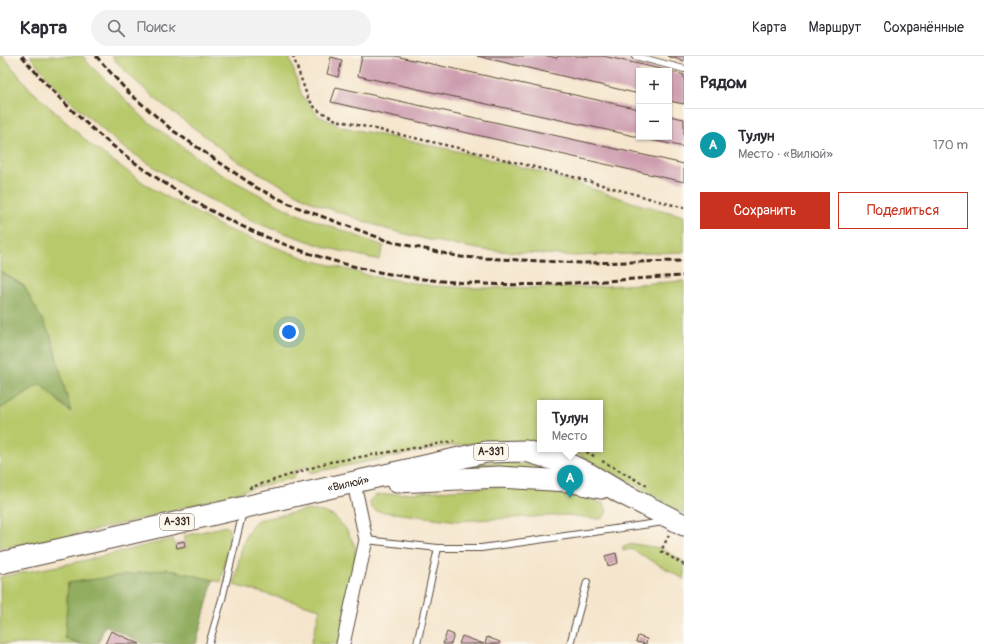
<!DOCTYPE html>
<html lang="ru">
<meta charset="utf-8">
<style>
:root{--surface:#fff;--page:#f2f2f3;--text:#2b2b33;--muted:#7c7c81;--line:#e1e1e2;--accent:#c8321e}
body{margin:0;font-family:Pangolin,sans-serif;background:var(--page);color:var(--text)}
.controls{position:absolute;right:12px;top:12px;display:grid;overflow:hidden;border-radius:0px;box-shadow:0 1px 3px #0004}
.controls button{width:36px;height:36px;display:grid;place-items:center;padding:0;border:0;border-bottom:1px solid var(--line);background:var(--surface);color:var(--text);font:20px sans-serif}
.you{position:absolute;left:289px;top:276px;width:14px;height:14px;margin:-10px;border:3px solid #fff;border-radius:50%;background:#1a73e8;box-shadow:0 0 0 6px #1a73e833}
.badge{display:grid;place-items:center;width:26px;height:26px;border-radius:50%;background:var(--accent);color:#fff;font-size:13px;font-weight:700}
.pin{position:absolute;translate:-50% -33px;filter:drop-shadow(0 1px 2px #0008)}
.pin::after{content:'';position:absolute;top:21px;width:14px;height:12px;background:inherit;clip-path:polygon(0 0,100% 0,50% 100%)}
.popup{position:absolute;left:537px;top:344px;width:66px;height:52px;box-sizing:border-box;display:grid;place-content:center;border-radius:0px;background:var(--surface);filter:drop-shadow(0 1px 3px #0005);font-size:13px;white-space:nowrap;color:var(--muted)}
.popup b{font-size:15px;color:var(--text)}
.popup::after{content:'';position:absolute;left:50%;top:100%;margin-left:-8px;border:8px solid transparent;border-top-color:var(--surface)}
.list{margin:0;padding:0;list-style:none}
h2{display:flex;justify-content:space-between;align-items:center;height:52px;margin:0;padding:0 16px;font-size:17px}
h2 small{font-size:13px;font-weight:400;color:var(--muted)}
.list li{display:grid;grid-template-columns:26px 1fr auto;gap:12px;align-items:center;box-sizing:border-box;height:72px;padding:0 16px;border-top:1px solid var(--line)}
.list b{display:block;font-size:15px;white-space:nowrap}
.list p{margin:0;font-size:13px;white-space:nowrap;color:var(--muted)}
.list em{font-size:13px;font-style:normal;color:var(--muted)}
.actions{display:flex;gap:8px;padding:12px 16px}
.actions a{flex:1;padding:9px 0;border:1px solid var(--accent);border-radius:0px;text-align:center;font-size:14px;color:var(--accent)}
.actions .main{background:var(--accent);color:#fff}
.icon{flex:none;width:22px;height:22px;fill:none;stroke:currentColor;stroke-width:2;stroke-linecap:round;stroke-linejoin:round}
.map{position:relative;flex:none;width:684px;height:588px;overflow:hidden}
header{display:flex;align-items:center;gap:24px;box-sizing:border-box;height:56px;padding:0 20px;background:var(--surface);border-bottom:1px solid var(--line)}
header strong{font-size:19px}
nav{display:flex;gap:22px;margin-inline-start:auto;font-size:14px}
.search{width:280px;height:36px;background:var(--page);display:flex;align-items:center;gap:10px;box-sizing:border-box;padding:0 14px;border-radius:22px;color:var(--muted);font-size:15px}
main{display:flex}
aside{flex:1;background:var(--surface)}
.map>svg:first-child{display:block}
.green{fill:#b8c96c;stroke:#7a7a45}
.forest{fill:#92ad60;stroke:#666c3f}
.building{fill:#cc9bae}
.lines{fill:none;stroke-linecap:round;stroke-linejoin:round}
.service-casing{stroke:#574638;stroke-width:8}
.minor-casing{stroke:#574638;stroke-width:15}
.trunk-casing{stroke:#574638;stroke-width:23}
.path{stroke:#574638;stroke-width:2.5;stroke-dasharray:3 3;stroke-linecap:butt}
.service{stroke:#fff;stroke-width:6}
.minor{stroke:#fff;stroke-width:13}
.trunk{stroke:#fff;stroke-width:21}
.rail{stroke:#3b2a1e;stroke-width:3;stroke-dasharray:6 3;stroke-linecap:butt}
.labels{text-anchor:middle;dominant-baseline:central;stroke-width:3;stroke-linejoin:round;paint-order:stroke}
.shield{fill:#fbf7ec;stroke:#75685c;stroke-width:1}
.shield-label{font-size:10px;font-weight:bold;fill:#3b2a1e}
.street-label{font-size:11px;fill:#3b2a1e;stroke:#fbf7ec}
</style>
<header>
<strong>Карта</strong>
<div class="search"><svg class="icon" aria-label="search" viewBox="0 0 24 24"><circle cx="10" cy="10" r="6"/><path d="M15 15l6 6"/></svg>Поиск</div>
<nav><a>Карта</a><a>Маршрут</a><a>Сохранённые</a></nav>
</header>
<main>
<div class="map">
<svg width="684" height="588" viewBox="0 0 684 588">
<rect width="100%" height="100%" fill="#fbf7ec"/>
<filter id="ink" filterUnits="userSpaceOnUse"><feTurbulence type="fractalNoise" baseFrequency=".025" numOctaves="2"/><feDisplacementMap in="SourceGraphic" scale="8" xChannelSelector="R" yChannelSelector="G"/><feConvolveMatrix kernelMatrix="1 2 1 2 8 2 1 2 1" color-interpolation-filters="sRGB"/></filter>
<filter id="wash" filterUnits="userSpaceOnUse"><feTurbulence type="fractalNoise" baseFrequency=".012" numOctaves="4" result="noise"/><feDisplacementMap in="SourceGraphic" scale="16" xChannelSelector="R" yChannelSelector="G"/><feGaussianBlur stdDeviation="0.9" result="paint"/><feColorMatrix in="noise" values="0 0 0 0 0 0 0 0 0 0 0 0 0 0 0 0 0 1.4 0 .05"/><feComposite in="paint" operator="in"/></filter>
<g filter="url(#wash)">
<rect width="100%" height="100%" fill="#f5e5cc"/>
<path class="green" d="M0 0H3L30 33 92 90 151 132 226 173 308 203 371 220 433 230 473 232 593 231 684 225V458L653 439 578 398 561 393H600V347H540V387L535 386 492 385 442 391 309 417 307 411 294 415 295 421C197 447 100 478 0 492V353L40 328 70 356 24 230 0 215Z
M30 0H83L88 7 146 64 217 116 292 156 384 190 379 204 328 192 253 166 184 130 120 89 57 33Z
M111 0H289L302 40 319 60 342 71 448 93 538 115 635 147 684 160V196L574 200 483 194 429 184 386 173 314 147 239 106 157 44 129 19Z
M490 406C515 406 535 409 560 416H443Z
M510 430 573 437 604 448 607 455 603 462 599 463 566 459 458 465 376 455C367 450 368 441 378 439Z
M307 454 324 456 335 461 346 473 355 490 356 512 339 588H311L320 553 234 529C238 511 242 476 257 464Z
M226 470 229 473 230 480 221 526 167 513 68 527 65 582 81 588H0V521L73 507 173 483 176 494 187 491 184 480Z
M634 488 660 492 684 506V523L631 493 623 495V490Z"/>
<path class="forest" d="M0 215 24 230 51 280 71 356 40 328 0 353Z
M167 513 213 524 196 588H142V587L105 569 98 588H81L65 582 68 527Z"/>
<g id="blocks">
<path class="building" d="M362 0H395L639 53V81L358 20Z
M477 0H548L557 2 558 0H603L665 14 639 15V38Z
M667 0H684V5Z
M331 1 342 4 338 21 327 18Z
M669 15 684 19V48L669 45Z
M336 31 684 108V126L331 46Z
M669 60 684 63V91L642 82 669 81Z
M184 485 185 490 177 492 176 487Z
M616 497 618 507 608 510 605 500Z
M111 575 140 588H105Z
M447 576 454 579 451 588H443Z
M462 580 484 588H459Z
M638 580 647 583 646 588 636 586Z
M487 581 500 586 499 588H485Z"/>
</g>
</g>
<g filter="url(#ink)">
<use href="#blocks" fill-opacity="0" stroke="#574638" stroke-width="1"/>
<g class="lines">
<g class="service-casing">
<path id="service" d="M635 0 684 13
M366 484 438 492H481L664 466
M209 588 222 543 243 455
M417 588 438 492
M570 588 587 526"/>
</g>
<g class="minor-casing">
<path id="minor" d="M343 588 366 484 354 427"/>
</g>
<g class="trunk-casing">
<g id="trunk">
<path d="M397 426 499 421 568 425 601 432"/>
<path id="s1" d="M0 507 486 396 526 395 568 408 589 418 621 437 684 469"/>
</g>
</g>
<path class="path" d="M293 0 308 42 316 53 336 64 467 94 570 120 684 152
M581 393 596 401
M602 405 649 431
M249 432 330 406 454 385
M669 479 661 495 684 509"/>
<use href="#service" class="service"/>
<use href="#minor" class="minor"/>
<use href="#trunk" class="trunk"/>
<path class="rail" d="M22 0C101 98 220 174 341 207 388 220 437 226 486 228 552 231 618 223 684 220
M96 0 128 36 172 74 257 132 294 150 388 185 461 201 581 207 684 205"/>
</g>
</g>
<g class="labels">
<g class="shield">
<rect x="474" y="388" width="34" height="16" rx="3"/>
<rect x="160" y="458" width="34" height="16" rx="3"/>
</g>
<g class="shield-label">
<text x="491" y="396">А-331</text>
<text x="177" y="466">А-331</text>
</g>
<g class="street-label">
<text stroke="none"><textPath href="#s1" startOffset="357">«Вилюй»</textPath></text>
</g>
</g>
</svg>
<div class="controls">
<button>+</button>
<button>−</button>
</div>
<div class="you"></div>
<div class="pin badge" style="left:570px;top:442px;background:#0f9aa8">A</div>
<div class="popup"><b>Тулун</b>Место</div>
</div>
<aside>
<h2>Рядом<small></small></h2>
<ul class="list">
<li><span class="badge" style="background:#0f9aa8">A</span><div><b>Тулун</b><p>Место · «Вилюй»</p></div><em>170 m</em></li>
</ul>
<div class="actions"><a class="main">Сохранить</a><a>Поделиться</a></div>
</aside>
</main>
